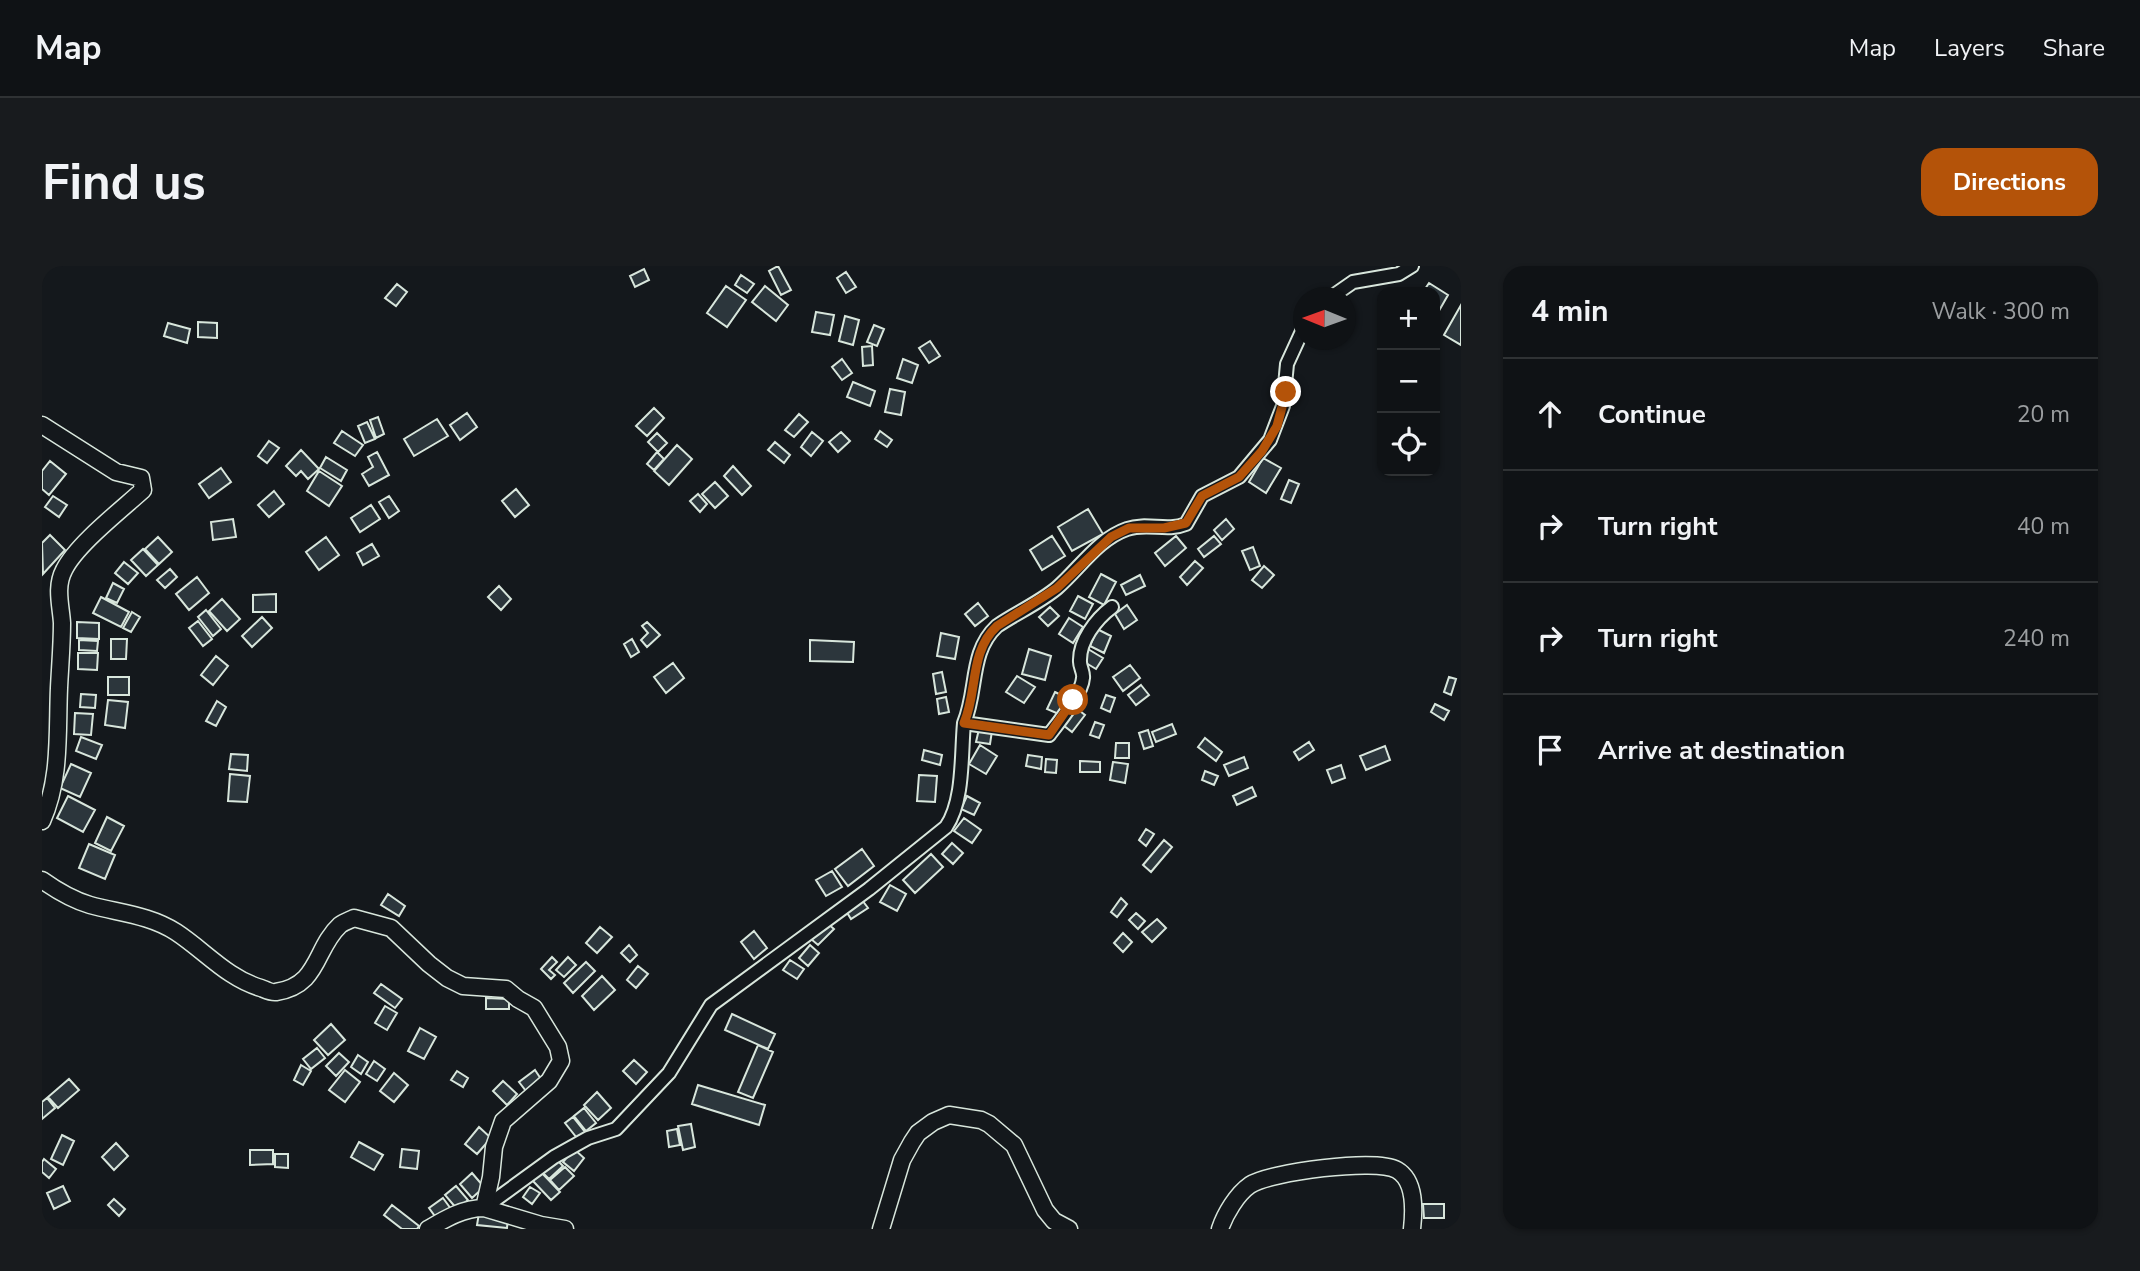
<!DOCTYPE html>
<meta charset="utf-8">
<style>
:root{--surface:#0f1215;--page:#181b1e;--text:#f1f3f6;--muted:#9b9ea0;--line:#2f3234;--accent:#b45309}
body{margin:0;font-family:"Nunito Sans",sans-serif;background:var(--page);color:var(--text)}
.controls{position:absolute;right:21px;top:21px;display:grid;overflow:hidden;border-radius:14px;box-shadow:0 2px 5px #0004}
.controls button{width:63px;height:63px;display:grid;place-items:center;padding:0;border:0;border-bottom:2px solid var(--line);background:var(--surface);color:var(--text);font:35px sans-serif}
.compass{position:absolute;left:1251px;top:21px;width:63px;height:63px;border-radius:50%;background:var(--surface);box-shadow:0 2px 5px #0004;rotate:271deg}
.stop{position:absolute;width:21px;height:21px;margin:-16px;border:5px solid #b45309;border-radius:50%;background:#fff}
.stop.end{background:#b45309;border-color:#fff;box-shadow:0 2px 7px #0008}
.list{margin:0;padding:0;list-style:none}
h2{display:flex;justify-content:space-between;align-items:center;height:91px;margin:0;padding:0 28px;font-size:30px}
h2 small{font-size:23px;font-weight:400;color:var(--muted)}
.list li{display:grid;grid-template-columns:46px 1fr auto;gap:21px;align-items:center;box-sizing:border-box;height:112px;padding:0 28px;border-top:2px solid var(--line)}
.list b{display:block;font-size:26px;white-space:nowrap}
.list em{font-size:23px;font-style:normal;color:var(--muted)}
.icon{flex:none;width:38px;height:38px;fill:none;stroke:currentColor;stroke-width:2;stroke-linecap:round;stroke-linejoin:round}
.map{position:relative;flex:none;width:1419px;height:963px;overflow:hidden;border-radius:21px}
header{display:flex;align-items:center;gap:42px;box-sizing:border-box;height:98px;padding:0 35px;background:var(--surface);border-bottom:2px solid var(--line)}
header strong{font-size:33px}
nav{display:flex;gap:38px;margin-inline-start:auto;font-size:24px}
.intro{display:flex;align-items:center;justify-content:space-between;box-sizing:border-box;height:168px;padding:0 42px}
h1{margin:0;font-size:49px}
.button{padding:18px 32px;border-radius:21px;background:var(--accent);color:#fff;font-size:24px;font-weight:700}
main{display:flex;gap:42px;padding:0 42px}
aside{flex:1;background:var(--surface);border-radius:21px;box-shadow:0 2px 5px #0004}
.map>svg:first-child{display:block}
.building{fill:#2c363c;stroke:#d8e6dc;stroke-width:2}
.lines{fill:none;stroke-linecap:round;stroke-linejoin:round}
.minor-casing{stroke:#d8e6dc;stroke-width:16}
.tertiary-casing{stroke:#d8e6dc;stroke-width:19}
.minor{stroke:#14181c;stroke-width:12}
.tertiary{stroke:#14181c;stroke-width:16}
.route{stroke:#b45309;stroke-width:9}
</style>
<header>
<strong>Map</strong>
<nav><a>Map</a><a>Layers</a><a>Share</a></nav>
</header>
<div class="intro"><h1>Find us</h1><a class="button">Directions</a></div>
<main>
<div class="map">
<svg width="1419" height="963" viewBox="0 0 1419 963">
<rect width="100%" height="100%" fill="#14181c"/>
<path class="building" d="M736 0 749 24 739 29 727 5Z
M602 3 607 14 593 21 588 10Z
M804 6 814 21 804 27 795 12Z
M699 9 712 18 705 27 693 19Z
M1387 17 1406 29 1394 50 1393 26H1381Z
M355 18 365 26 354 40 343 32Z
M684 20 704 34 685 61 665 47Z
M723 20 746 39 734 55 710 36Z
M1419 39V79L1402 69Z
M774 46 792 49 788 69 770 66Z
M803 50 817 54 811 79 797 75Z
M156 56 175 57V72L156 71Z
M126 57 148 63 145 77 122 70Z
M832 59 842 63 835 80 825 76Z
M888 75 898 90 887 97 877 82Z
M830 80 831 99 821 100 820 81Z
M800 93 810 107 800 114 790 101Z
M861 93 876 99 870 117 855 112Z
M811 116 833 125 828 140 805 131Z
M848 123 863 126 859 149 843 146Z
M612 142 622 152 605 170 594 160Z
M425 147 435 161 418 174 408 159Z
M757 148 766 156 752 171 743 164Z
M336 151 342 168 334 172 328 154Z
M395 153 406 170 372 190 362 173Z
M325 156 333 173 323 177 316 160Z
M300 165 321 179 313 190 292 177Z
M838 165 850 174 845 181 833 173Z
M770 166 781 175 769 190 759 181Z
M799 166 808 175 796 186 787 176Z
M615 167 625 177 616 186 606 176Z
M227 175 237 182 225 197 216 190Z
M733 176 748 189 742 197 726 184Z
M635 179 650 193 627 219 612 205Z
M259 184 277 203 266 213 259 205 254 210 244 200Z
M335 186 347 209 327 220 320 208 331 201 326 191Z
M615 186 622 193 612 204 605 198Z
M284 191 305 204 299 215 278 202Z
M1221 192 1239 202 1224 227 1207 216Z
M8 195 24 208 7 229 0 223V205Z
M691 200 709 220 700 229 682 210Z
M179 202 189 216 167 232 157 218Z
M277 205 300 220 287 240 265 225Z
M1247 214 1257 218 1249 237 1239 233Z
M673 216 686 230 673 242 660 228Z
M474 223 487 239 473 251 460 235Z
M232 225 242 238 227 251 216 239Z
M656 228 665 238 658 246 648 235Z
M11 230 25 239 17 251 3 241Z
M347 230 357 245 347 252 337 236Z
M329 239 338 253 318 266 309 252Z
M1046 243 1061 268 1030 285 1016 261Z
M191 253 194 271 171 274 169 256Z
M1184 253 1192 263 1180 274 1172 264Z
M8 269 23 284 1 308 0 277Z
M1010 270 1023 290 1000 304 988 284Z
M1134 270 1144 282 1123 300 1113 287Z
M1172 270 1179 278 1162 291 1156 283Z
M116 271 130 286 117 298 103 283Z
M284 271 297 289 277 304 264 286Z
M330 278 337 290 321 299 315 287Z
M1211 281 1218 300 1208 304 1200 285Z
M101 283 116 299 104 310 89 294Z
M1153 295 1161 302 1145 319 1138 311Z
M82 296 96 307 86 318 73 307Z
M1222 300 1232 309 1220 322 1210 314Z
M128 303 135 311 123 322 115 314Z
M1059 308 1074 316 1062 339 1047 331Z
M1098 309 1103 320 1084 329 1079 319Z
M155 311 167 327 147 344 134 328Z
M71 317 82 323 75 337 64 332Z
M457 320 469 333 459 344 446 331Z
M234 328V346H211V329Z
M1036 330 1051 338 1043 353 1028 345Z
M59 331 87 346 79 361 51 347Z
M180 333 198 353 185 365 167 345Z
M936 337 946 350 933 360 923 348Z
M1085 339 1095 354 1082 363 1073 348Z
M1008 341 1017 350 1006 360 997 351Z
M164 344 179 363 171 370 156 351Z
M90 346 98 351 89 366 81 362Z
M220 351 230 362 210 381 200 370Z
M1027 352 1041 361 1031 377 1017 368Z
M156 355 170 373 161 380 147 362Z
M35 356 57 357V373L35 372Z
M605 356 618 369 605 381 599 374 606 367 600 360Z
M1055 363 1069 370 1062 387 1048 380Z
M899 367 917 371 913 393 895 390Z
M69 373H85L84 393H69Z
M590 373 597 386 589 391 582 378Z
M37 374 56 375 55 385 37 384Z
M768 374 812 376 811 396 768 395Z
M987 383 1009 390 1003 414 980 408Z
M1046 383 1061 392 1054 403 1039 394Z
M36 387H56L55 404 36 403Z
M174 390 186 400 171 419 159 409Z
M631 397 642 412 624 427 612 411Z
M1088 399 1098 412 1081 425 1071 411Z
M900 406 904 426 894 428 891 408Z
M975 410 993 421 982 437 964 426Z
M66 411H87V429H66Z
M1407 411 1414 413 1409 429 1402 426Z
M1099 419 1107 429 1094 439 1086 429Z
M1013 426 1027 433 1019 449 1005 443Z
M39 428 54 429 53 442 38 441Z
M1064 429 1073 432 1068 446 1059 442Z
M904 431 907 446 897 448 895 433Z
M66 434 86 436 83 462 63 459Z
M175 435 184 441 174 460 164 455Z
M1393 438 1407 445 1402 454 1389 446Z
M1034 442 1043 449 1030 466 1021 459Z
M33 447 51 448 49 469 32 468Z
M1053 456 1062 459 1057 472 1048 469Z
M1130 458 1134 468 1114 476 1110 466Z
M937 463 950 465 948 478 934 476Z
M1106 464 1111 480 1102 483 1097 467Z
M39 471 60 479 54 493 34 485Z
M1163 472 1180 486 1174 495 1156 481Z
M1267 476 1272 484 1257 494 1252 486Z
M1074 477H1087V492H1073Z
M938 479 955 490 944 508 927 498Z
M1343 480 1348 494 1324 504 1318 490Z
M882 484 900 489 898 499 880 494Z
M189 488 206 489 205 505 187 503Z
M986 489 1000 491 999 503 984 500Z
M1202 491 1206 502 1187 510 1182 499Z
M1004 493 1015 494 1014 507 1003 506Z
M1038 495 1058 496V506H1038Z
M1071 496 1086 498 1083 517 1068 514Z
M29 498 49 507 38 531 18 522Z
M1299 499 1303 512 1290 517 1285 504Z
M1163 505 1176 510 1172 519 1160 514Z
M188 508 208 510 205 536 186 535Z
M877 509 895 510 893 536 875 535Z
M1210 521 1214 530 1195 539 1191 530Z
M26 530 53 544 41 566 15 552Z
M925 530 938 537 932 549 919 543Z
M65 551 82 560 69 585 53 577Z
M922 552 939 564 930 577 912 565Z
M1104 563 1112 568 1104 580 1097 574Z
M1122 574 1130 581 1109 606 1101 599Z
M910 577 921 587 911 598 900 588Z
M47 578 73 589 63 613 37 602Z
M820 583 832 600 806 620 793 603Z
M889 588 901 601 873 627 861 614Z
M790 605 800 621 784 630 774 614Z
M848 619 864 628 855 645 838 636Z
M346 628 363 640 357 650 339 639Z
M1079 632 1085 638 1075 651 1069 646Z
M820 634 826 642 809 653 804 645Z
M1094 647 1103 655 1096 663 1087 654Z
M1115 653 1124 662 1110 676 1100 666Z
M785 657 792 663 776 679 769 673Z
M558 661 570 671 555 687 544 677Z
M712 665 725 682 712 693 699 676Z
M1081 667 1090 676 1081 686 1072 677Z
M587 679 595 689 588 696 579 687Z
M768 679 777 687 766 700 757 692Z
M510 691 515 696 507 704 513 709 509 713 499 703Z
M526 691 534 699 522 711 514 704Z
M748 694 762 703 755 713 741 704Z
M544 696 553 705 531 727 522 717Z
M596 700 606 708 594 722 585 714Z
M560 710 573 724 552 744 540 730Z
M339 718 360 733 353 742 332 727Z
M444 732 467 733V743H444Z
M343 740 355 747 345 764 333 757Z
M690 748 733 768 726 783 683 764Z
M289 758 303 774 286 789 272 774Z
M378 762 394 771 382 793 366 785Z
M716 779 731 786 711 832 696 826Z
M275 782 283 792 269 803 261 793Z
M297 787 307 796 294 810 284 800Z
M316 789 326 796 319 808 309 801Z
M592 794 605 806 594 818 581 805Z
M332 795 343 803 335 815 324 808Z
M259 799 269 805 261 819 252 814Z
M303 804 318 816 303 836 287 824Z
M493 804 499 813 484 825 477 816Z
M415 805 426 812 421 821 409 814Z
M352 807 366 819 352 836 338 825Z
M27 813 37 824 16 842 6 831Z
M461 815 475 828 465 839 451 825Z
M656 819 723 839 717 859 650 838Z
M555 826 569 842 556 854 542 839Z
M5 832 13 842 0 853V836Z
M542 842 554 857 544 865 532 850Z
M531 851 543 866 535 872 523 857Z
M649 858 653 881 641 884 636 860Z
M437 861 449 872 435 888 423 878Z
M635 863 638 879 627 881 625 865Z
M20 869 32 875 21 899 9 893Z
M317 876 341 889 332 904 309 891Z
M74 877 86 890 72 904 60 891Z
M360 883 377 885 375 903 358 901Z
M532 883 542 892 532 905 521 896Z
M208 884H231V898L208 899Z
M233 888H246V902L233 901Z
M2 893 14 903 7 912 0 906V896Z
M514 893 521 900 507 913 500 906Z
M523 901 532 910 517 924 508 914Z
M499 906 518 926 509 934 490 914Z
M430 907 442 921 430 932 418 918Z
M21 920 28 935 12 943 5 927Z
M414 920 426 934 415 943 403 929Z
M488 921 498 927 490 938 481 931Z
M401 932 409 943 395 953 387 942Z
M72 933 83 943 77 950 66 939Z
M1381 938H1402V952H1382Z
M350 939 377 960 375 963H360L342 949Z
M437 947 466 951 465 962 435 959Z"/>
<g class="lines">
<g class="minor-casing">
<path id="minor" d="M1288 32 1311 16 1357 8 1370 0
M922 457 1007 469C1017 456 1040 428 1041 412 1042 407 1038 401 1038 396 1037 375 1054 353 1070 341
M442 942 512 891 546 872 574 863 627 807 669 739 827 623 904 561C922 535 919 489 922 457 936 424 927 386 955 360 974 347 997 337 1015 322 1038 302 1056 273 1085 263 1105 256 1125 266 1144 258L1160 230 1197 211 1228 174 1241 140 1245 98 1262 61"/>
</g>
<g class="tertiary-casing">
<path id="tertiary" d="M0 159 74 206 99 212 101 224C79 244 34 279 22 304 13 321 19 340 20 357 20 379 18 401 17 422 15 467 19 513 0 555
M0 614C14 624 31 634 48 639 77 647 108 649 134 666 163 685 185 712 219 722 224 724 230 727 234 726 278 719 272 683 298 659 302 656 308 654 312 652L349 662 387 698 405 712 421 720 464 723 476 733 492 742 516 781 519 795 507 815 461 855 452 881 449 911 442 942
M386 963C403 953 421 942 442 942L499 959 523 963
M839 963 860 894 870 876 876 867 891 856 907 849 939 854 947 858 972 879 1003 944 1012 955 1027 963
M1178 963C1183 948 1195 928 1208 919 1228 906 1334 892 1355 904 1374 915 1372 945 1370 963"/>
</g>
<use href="#minor" class="minor"/>
<use href="#tertiary" class="tertiary"/>
</g>
<g class="lines">
<path class="route" d="M1031 434 1007 469 922 457C936 425 927 386 955 360L1015 322 1069 271 1087 262H1122L1144 257 1160 230 1197 211 1220 185 1235 160 1244 126"/>
</g>
</svg>
<div class="controls">
<button>+</button>
<button>−</button>
<button><svg class="icon" aria-label="locate" viewBox="0 0 24 24"><circle cx="12" cy="12" r="6"/><path d="M12 2v4M12 18v4M2 12h4M18 12h4"/></svg></button>
</div>
<svg class="compass" viewBox="-18 -18 36 36"><path d="M0-13l5 13h-10z" fill="#e53935"/><path d="M0 13l5-13h-10z" fill="#9b9ea0"/></svg>
<div class="stop" style="left:1031px;top:434px"></div>
<div class="stop end" style="left:1244px;top:126px"></div>
</div>
<aside>
<h2>4 min<small>Walk · 300 m</small></h2>
<ul class="list">
<li><svg class="icon" aria-label="ahead" viewBox="0 0 24 24"><path d="M12 20V5M6 11l6-6 6 6"/></svg><div><b>Continue</b></div><em>20 m</em></li>
<li><svg class="icon" aria-label="right" viewBox="0 0 24 24"><path d="M7 20v-9h11M14 6l5 5-5 5"/></svg><div><b>Turn right</b></div><em>40 m</em></li>
<li><svg class="icon" aria-label="right" viewBox="0 0 24 24"><path d="M7 20v-9h11M14 6l5 5-5 5"/></svg><div><b>Turn right</b></div><em>240 m</em></li>
<li><svg class="icon" aria-label="arrive" viewBox="0 0 24 24"><path d="M6 21V4h12l-3 4 3 4H6"/></svg><div><b>Arrive at destination</b></div></li>
</ul>
</aside>
</main>
